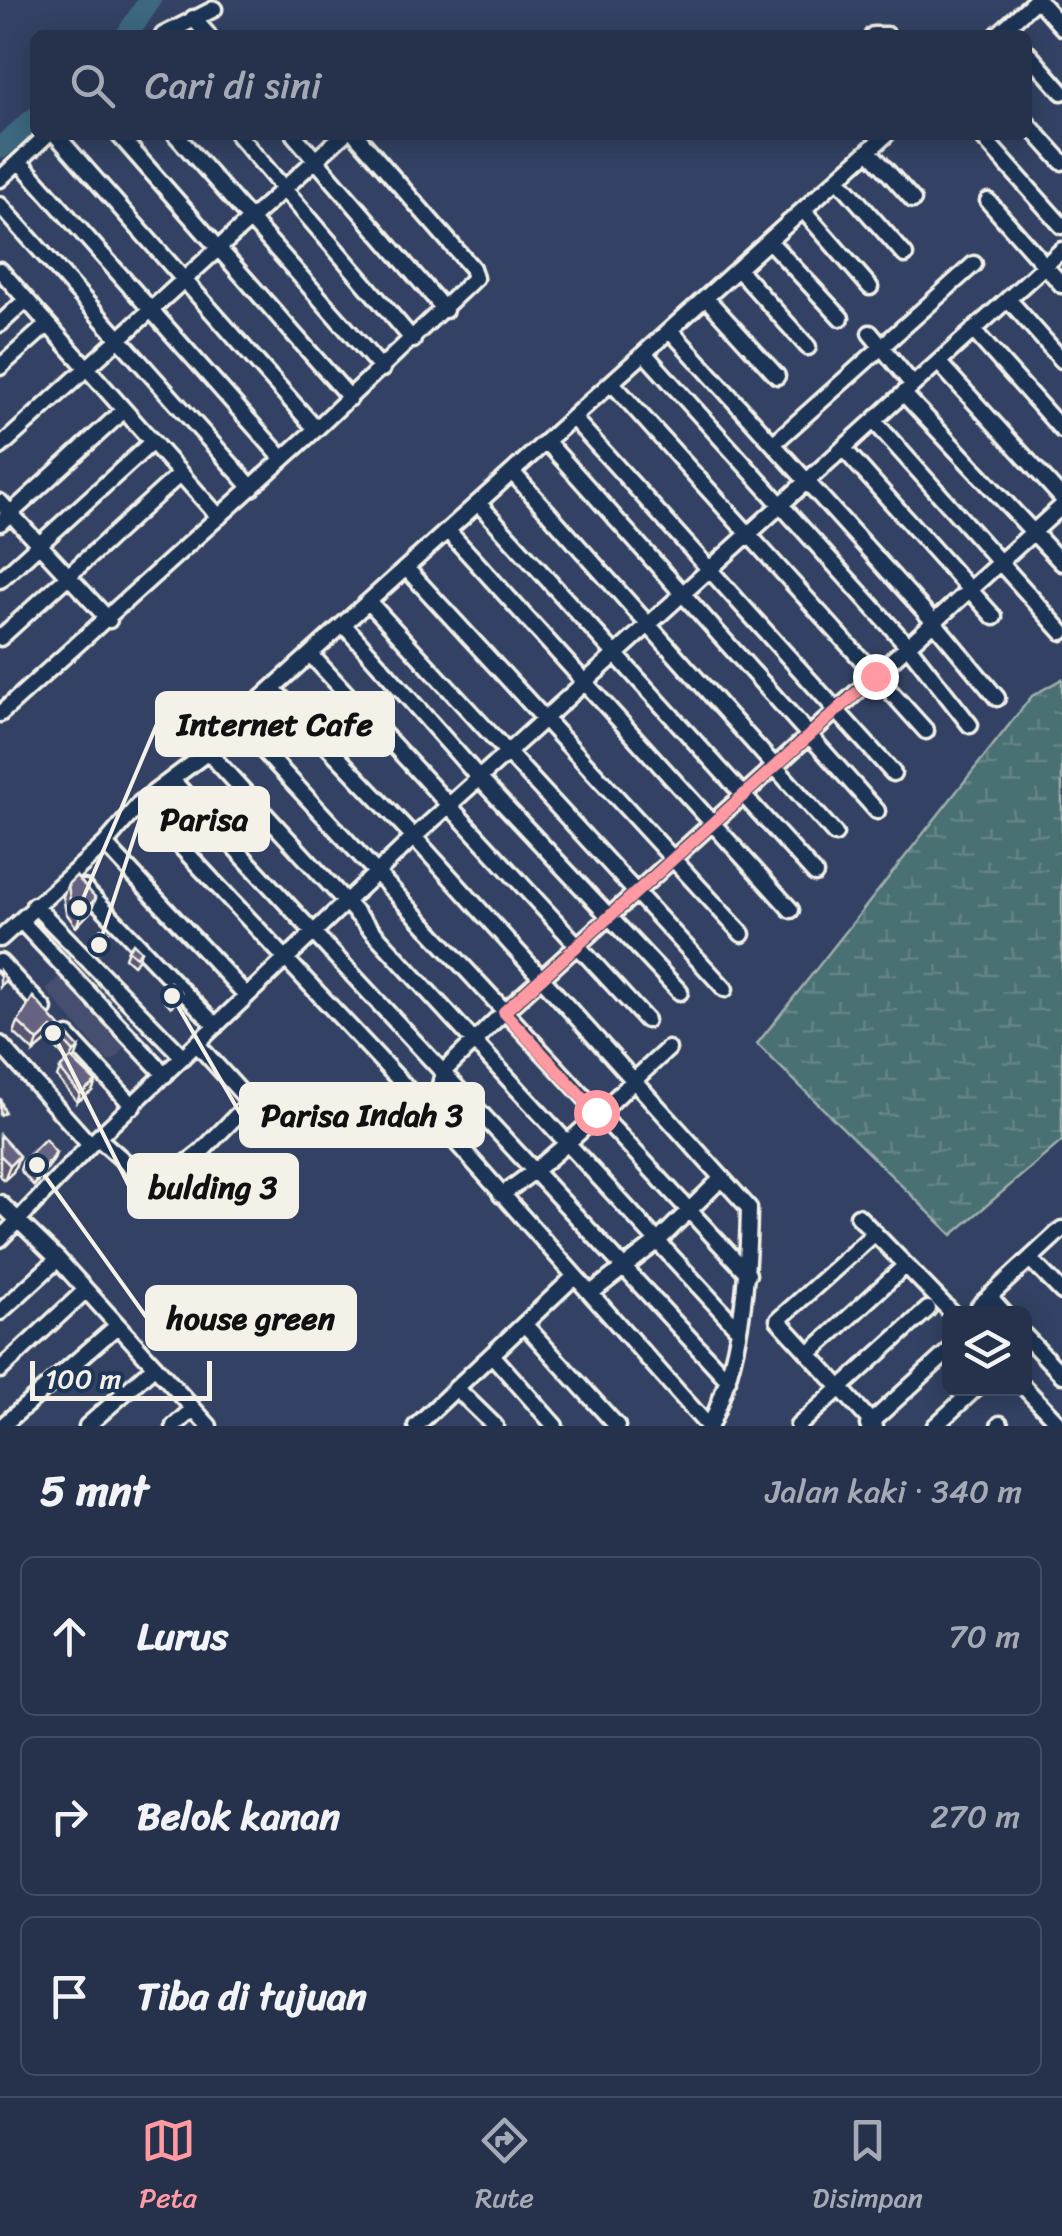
<!DOCTYPE html>
<html lang="id">
<meta charset="utf-8">
<style>
:root{--surface:#26324b;--page:#323e55;--text:#f1f3f6;--muted:#a4aab5;--line:#424d63;--accent:#ff9aa2}
body{margin:0;font-family:Sriracha,sans-serif;background:var(--page);color:var(--text)}
.controls{position:absolute;right:30px;bottom:30px;display:grid;overflow:hidden;border-radius:15px;box-shadow:0 5px 25px #0003}
.controls button{width:90px;height:90px;display:grid;place-items:center;padding:0;border:0;border-bottom:2px solid var(--line);background:var(--surface);color:var(--text);font:50px sans-serif}
.scale{position:absolute;left:30px;bottom:25px;width:182px;box-sizing:border-box;padding-left:10px;border:5px solid #f4f1e8;border-top:0;font-size:28px;line-height:35px;white-space:nowrap;color:#f4f1e8;-webkit-text-stroke:8px #1d3557;paint-order:stroke}
.stop{position:absolute;width:30px;height:30px;margin:-22px;border:8px solid #ff9aa2;border-radius:50%;background:#fff}
.stop.end{background:#ff9aa2;border-color:#fff;box-shadow:0 2px 10px #0008}
.list{margin:0;padding:0;list-style:none}
h2{display:flex;justify-content:space-between;align-items:center;height:130px;margin:0;padding:0 40px;font-size:42px}
h2 small{font-size:32px;font-weight:400;color:var(--muted)}
.list li{display:grid;grid-template-columns:65px 1fr auto;gap:30px;align-items:center;box-sizing:border-box;height:160px;margin:0 20px 20px;padding:0 20px;border:2px solid var(--line);border-radius:15px}
.list b{display:block;font-size:38px;white-space:nowrap}
.list em{font-size:32px;font-style:normal;color:var(--muted)}
.icon{flex:none;width:55px;height:55px;fill:none;stroke:currentColor;stroke-width:2;stroke-linecap:round;stroke-linejoin:round}
.map{position:relative;flex:none;width:1062px;height:1426px;overflow:hidden}
.search{position:absolute;background:var(--surface);box-shadow:0 5px 25px #0003;left:30px;right:30px;top:30px;height:110px;display:flex;align-items:center;gap:25px;box-sizing:border-box;padding:0 35px;border-radius:15px;color:var(--muted);font-size:38px}
.sheet{height:670px;background:var(--surface)}
nav{display:flex;justify-content:space-around;align-items:center;box-sizing:border-box;height:140px;border-top:2px solid var(--line);background:var(--surface);font-size:28px;color:var(--muted)}
nav a{display:grid;justify-items:center;gap:5px}
nav .on{color:var(--accent)}
.map>svg:first-child{display:block}
.built{fill:#464f6f}
.wetland{fill:url(#wetland-marsh);stroke:#9fb0ad;stroke-width:2.5}
.lines{fill:none;stroke-linecap:round;stroke-linejoin:round}
.river{stroke:#3c6880;stroke-width:22}
.minor-casing{stroke:#f4f1e8;stroke-width:21}
.minor{stroke:#1d3557;stroke-width:14}
.wall{fill:#58546f;stroke:#f4f1e8;stroke-width:2.5}
.shaded-wall{fill:#47455a;stroke:#f4f1e8;stroke-width:2.5}
.building{fill:#666281;stroke:#f4f1e8;stroke-width:2.5}
.route{stroke:#ff9aa2;stroke-width:12}
.leader{fill:none;stroke:#f4f1e8;stroke-width:4}
.callout-dot{fill:#f4f1e8;stroke:#1d3557;stroke-width:4}
.callout{fill:#f4f1e8;stroke:#f4f1e8;stroke-width:4}
.callout-label{font-size:32px;text-anchor:middle;font-weight:bold;fill:#111}
</style>
<div class="map">
<svg width="1062" height="1426" viewBox="0 0 1062 1426">
<defs>
<pattern id="wetland-marsh" width="20" height="14" patternUnits="userSpaceOnUse" patternTransform="scale(2.5)"><rect width="20" height="14" fill="#4a6f72"/><path d="M1 5h8M5 5V1M11 12h8M15 12V8" fill="none" stroke="#658486"/></pattern>
</defs>
<rect width="100%" height="100%" fill="#334264"/>
<filter id="ink" filterUnits="userSpaceOnUse"><feTurbulence type="fractalNoise" baseFrequency=".01" numOctaves="2"/><feDisplacementMap in="SourceGraphic" scale="20" xChannelSelector="R" yChannelSelector="G"/><feConvolveMatrix kernelMatrix="1 2 1 2 8 2 1 2 1" color-interpolation-filters="sRGB"/></filter>
<g filter="url(#ink)">
<path class="built" d="M67 968 130 1036 119 1056 109 1062 46 990Z"/>
<path class="wetland" d="M1062 679V1141L952 1235 757 1044 1032 696Z"/>
<g class="lines">
<path class="river" d="M127 35 150 0
M0 148 35 118"/>
<g class="minor-casing">
<path id="minor" d="M1038 0 1062 27
M193 18 208 35
M163 35 214 9
M873 35H887
M997 35 1036 0
M1027 52 1062 92
M1027 123 1062 162
M56 135 316 429
M119 135 350 398
M176 135 382 369
M238 135 413 340
M294 135 445 310
M981 135 1062 226
M869 151 913 200
M19 161 283 459
M0 179 47 135
M838 179 905 255
M988 201 1062 285
M0 205 252 488
M803 210 870 287
M769 241 841 318
M738 269 808 347
M0 270 219 517
M706 298 777 376
M1008 299 1062 360
M0 324 26 300
M670 330 933 621 997 698
M973 330 1062 430
M870 333 913 385
M645 354 908 646 970 725
M939 363 1062 498
M0 367 48 324
M612 383 926 731
M904 394 1062 563
M573 418 893 773
M874 421 1062 632
M547 442 877 811
M773 444 974 264
M0 447 343 135
M843 448 994 617
M513 473 835 834
M0 502 109 620
M479 504 815 874
M0 523 123 411
M448 531 791 910
M406 568 742 934
M0 580 152 442
M370 603 725 989
M344 625 480 779 680 992
M0 638 180 474
M311 655 646 1020
M273 689 414 837 749 1208C748 1283 741 1357 710 1426
M0 714 316 429 475 278 472 268 356 135
M236 721 748 1274
M208 752 739 1330
M173 781 728 1380
M140 803 433 1116 708 1426
M105 844 247 996
M84 888 216 1026
M34 905 183 1057
M21 921 165 1075
M0 939 105 844 140 803 208 752 236 721 886 135
M0 962 44 1009
M68 1036 133 1106
M0 1044 90 1145
M433 1116 443 1072 504 1012 1062 506
M98 1138 155 1188 201 1152 247 1105V1099L197 1044
M501 1195C563 1154 613 1098 668 1049
M0 1203 58 1259 209 1426
M858 1216 953 1314
M875 1233 778 1320 875 1426
M0 1239 90 1145 414 837 1062 250
M1030 1259 1062 1292
M591 1293 657 1242 721 1179
M989 1296 1005 1314
M979 1306 1062 1229
M0 1312 58 1259
M526 1326 617 1426
M1024 1335 1062 1375
M809 1354 906 1265
M493 1356 555 1426
M0 1370 86 1290
M1024 1387 1061 1426
M456 1388 495 1426
M868 1425 950 1350
M2 1426 117 1326
M87 1426 155 1366
M174 1426 193 1409
M416 1426 575 1276
M798 1426 928 1309
M935 1426 976 1388
M999 1426 1000 1424"/>
</g>
<use href="#minor" class="minor"/>
</g>
<path class="wall" d="M68 884 91 911 76 927 66 913 63 896Z
M94 934 106 940 99 951 91 943Z
M128 950 141 951 138 960 133 965 125 958Z
M164 988 177 1001 171 1007 161 996Z
M33 997 79 1048 73 1060 96 1082 92 1091 77 1102 57 1077 60 1069 68 1061 48 1040 34 1052 14 1033 18 1022Z
M0 1135 19 1156 13 1172 4 1180 0 1176Z
M56 1153 53 1161 34 1186 20 1170 23 1161Z"/>
<path class="shaded-wall" d="M96 898 91 911 76 927 81 914Z
M52 1028 48 1040 34 1052 38 1041Z
M79 1048 75 1059 69 1063 74 1052Z
M96 1082 92 1091 77 1102 80 1094Z
M56 1153 53 1161 34 1186 37 1177Z
M19 1156 13 1172 4 1180 10 1165Z"/>
<path class="building" d="M76 876 96 898 81 914 70 900 68 884Z
M101 928 109 932 102 942 94 934Z
M133 943 141 951 136 957 128 950Z
M0 971 6 979 0 987Z
M170 982 181 992 174 999 164 988Z
M33 997 79 1048 74 1052 52 1028 38 1041 18 1022Z
M71 1058 96 1082 80 1094 60 1069Z
M0 1098 5 1113 0 1115Z
M0 1135 19 1156 10 1165 0 1155Z
M45 1139 56 1153 37 1177 23 1161Z"/>
</g>
<g class="lines" filter="url(#ink)">
<path class="route" d="M596 1112 504 1012 875 676"/>
</g>
<path class="leader" d="M79 908L157 724M99 945L140 819M172 996L241 1115M53 1033L129 1186M37 1165L147 1318"/>
<g class="callout-dot">
<circle cx="79" cy="908" r="10"/>
<circle cx="99" cy="945" r="10"/>
<circle cx="172" cy="996" r="10"/>
<circle cx="53" cy="1033" r="10"/>
<circle cx="37" cy="1165" r="10"/>
</g>
<g class="callout">
<rect x="157" y="693" width="236" height="62" rx="10"/>
<rect x="140" y="788" width="128" height="62" rx="10"/>
<rect x="241" y="1084" width="242" height="62" rx="10"/>
<rect x="129" y="1155" width="168" height="62" rx="10"/>
<rect x="147" y="1287" width="208" height="62" rx="10"/>
</g>
<g class="callout-label">
<text x="275" y="735">Internet Cafe</text>
<text x="204" y="830">Parisa</text>
<text x="362" y="1126">Parisa Indah 3</text>
<text x="213" y="1198">bulding 3</text>
<text x="251" y="1329">house green</text>
</g>
</svg>
<div class="controls">
<button><svg class="icon" aria-label="layers" viewBox="0 0 24 24"><path d="M12 4l9 5-9 5-9-5zM3 14l9 5 9-5"/></svg></button>
</div>
<div class="scale">100 m</div>
<div class="stop" style="left:596px;top:1112px"></div>
<div class="stop end" style="left:875px;top:676px"></div>
<div class="search"><svg class="icon" aria-label="search" viewBox="0 0 24 24"><circle cx="10" cy="10" r="6"/><path d="M15 15l6 6"/></svg>Cari di sini</div>
</div>
<section class="sheet">
<h2>5 mnt<small>Jalan kaki · 340 m</small></h2>
<ul class="list">
<li><svg class="icon" aria-label="ahead" viewBox="0 0 24 24"><path d="M12 20V5M6 11l6-6 6 6"/></svg><div><b>Lurus</b></div><em>70 m</em></li>
<li><svg class="icon" aria-label="right" viewBox="0 0 24 24"><path d="M7 20v-9h11M14 6l5 5-5 5"/></svg><div><b>Belok kanan</b></div><em>270 m</em></li>
<li><svg class="icon" aria-label="arrive" viewBox="0 0 24 24"><path d="M6 21V4h12l-3 4 3 4H6"/></svg><div><b>Tiba di tujuan</b></div></li>
</ul>
</section>
<nav>
<a class="on"><svg class="icon" aria-label="map" viewBox="0 0 24 24"><path d="M3 6l6-2 6 2 6-2v14l-6 2-6-2-6 2zM9 4v14M15 6v14"/></svg>Peta</a>
<a><svg class="icon" aria-label="directions" viewBox="0 0 24 24"><path d="M12 3l9 9-9 9-9-9zM9 14v-3h6M13 9l2 2-2 2"/></svg>Rute</a>
<a><svg class="icon" aria-label="saved" viewBox="0 0 24 24"><path d="M7 4h10v16l-5-4-5 4z"/></svg>Disimpan</a>
</nav>
